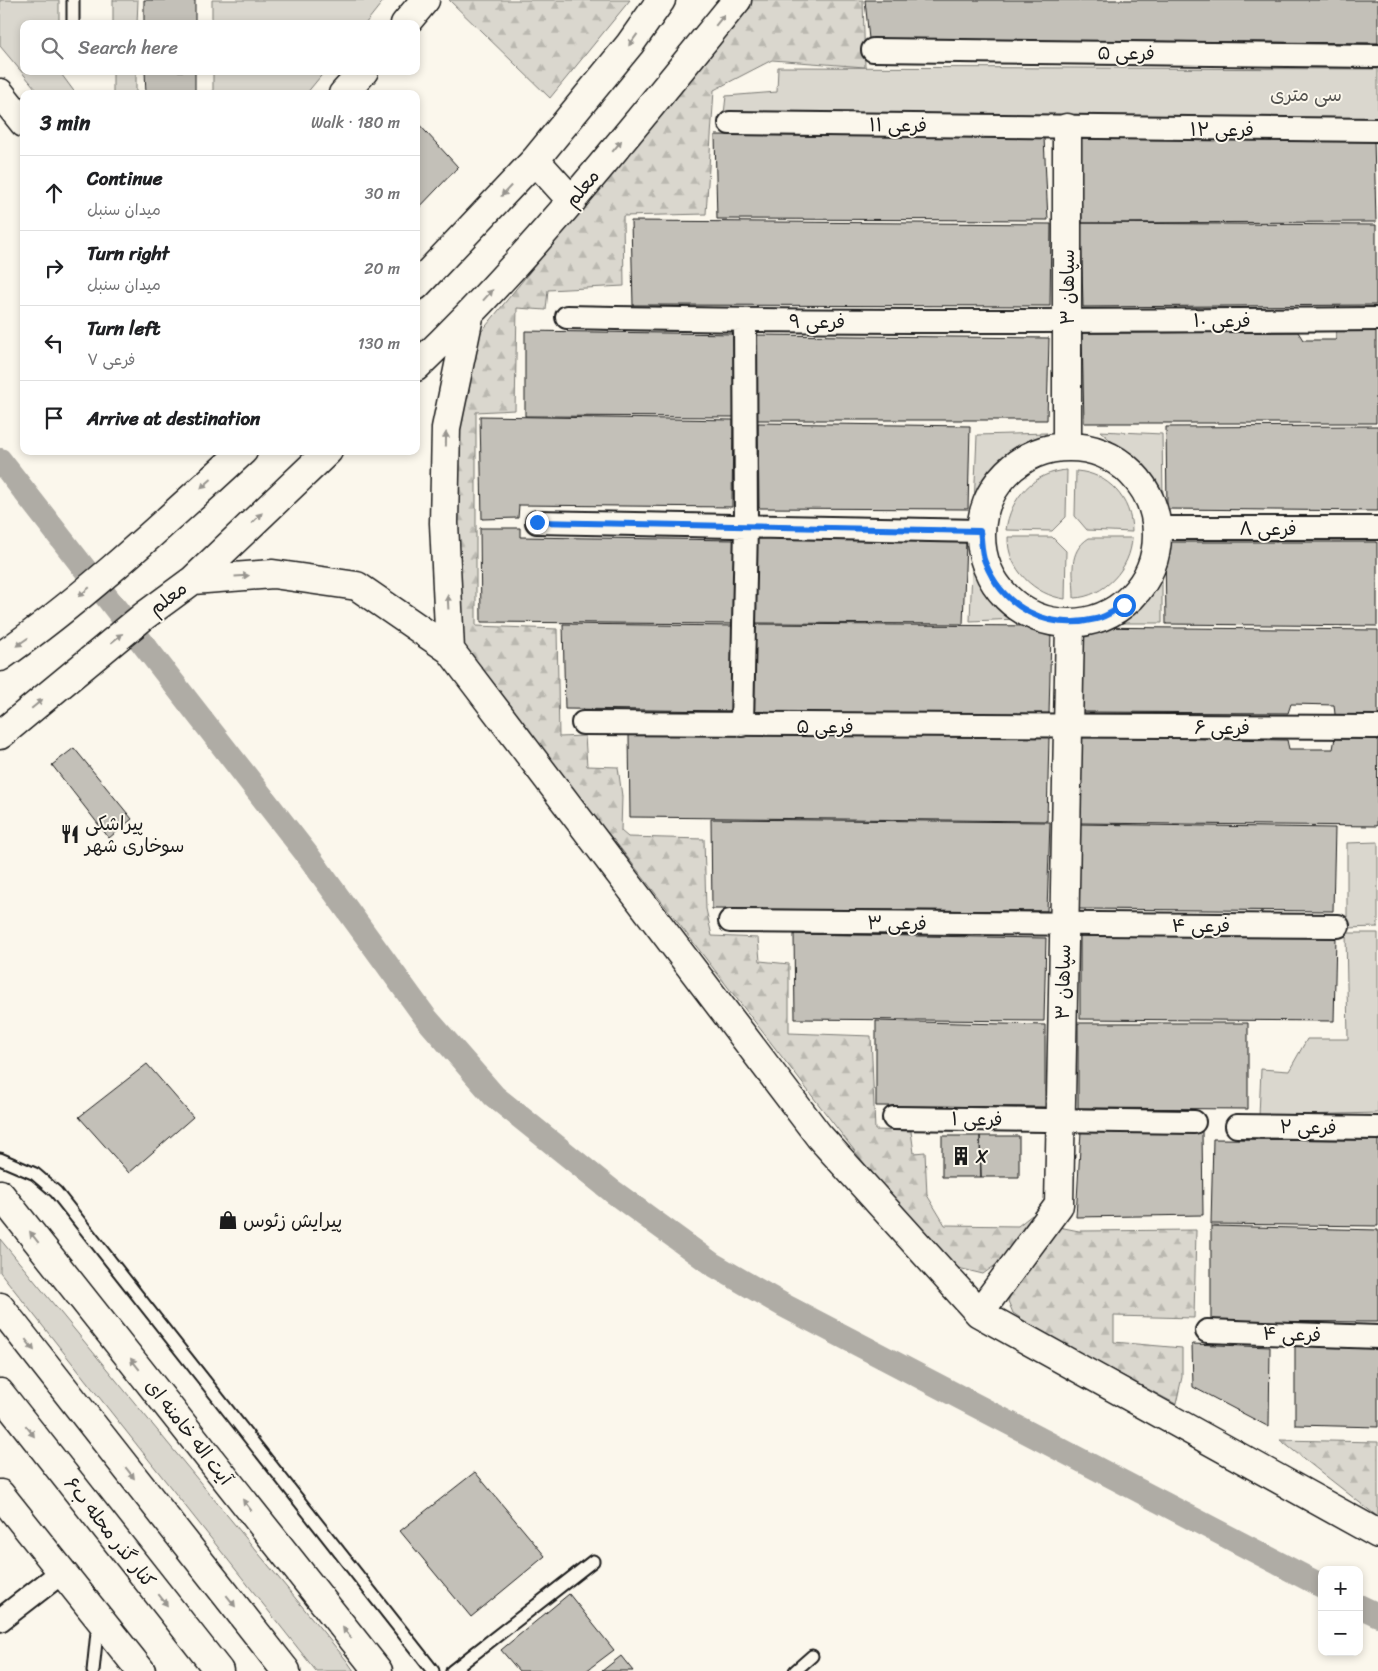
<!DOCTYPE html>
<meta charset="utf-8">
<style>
:root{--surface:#fff;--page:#f6f6f6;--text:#202124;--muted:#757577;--line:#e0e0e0}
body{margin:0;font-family:Sriracha,"Playpen Sans Arabic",sans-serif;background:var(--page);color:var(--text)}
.controls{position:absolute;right:15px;bottom:15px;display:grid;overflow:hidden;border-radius:10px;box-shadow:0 2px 8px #0003}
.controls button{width:45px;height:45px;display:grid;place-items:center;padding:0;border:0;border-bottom:1px solid var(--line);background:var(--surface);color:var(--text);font:25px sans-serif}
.stop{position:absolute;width:15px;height:15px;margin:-11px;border:4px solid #1a73e8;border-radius:50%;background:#fff}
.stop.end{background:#1a73e8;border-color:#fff;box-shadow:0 1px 5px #0008}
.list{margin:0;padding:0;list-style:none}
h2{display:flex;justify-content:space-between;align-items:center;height:65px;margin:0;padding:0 20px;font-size:21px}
h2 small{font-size:16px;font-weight:400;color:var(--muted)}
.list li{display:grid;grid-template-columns:32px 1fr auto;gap:15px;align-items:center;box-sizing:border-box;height:75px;padding:0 20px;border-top:1px solid var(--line)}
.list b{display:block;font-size:19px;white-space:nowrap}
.list p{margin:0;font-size:16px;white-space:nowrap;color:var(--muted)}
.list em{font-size:16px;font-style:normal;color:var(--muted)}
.icon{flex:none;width:28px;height:28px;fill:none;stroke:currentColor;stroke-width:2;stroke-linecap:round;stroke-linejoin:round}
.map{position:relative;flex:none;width:1378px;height:1671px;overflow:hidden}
.search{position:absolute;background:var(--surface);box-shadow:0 2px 8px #0003;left:20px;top:20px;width:400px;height:55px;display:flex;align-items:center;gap:12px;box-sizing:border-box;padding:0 18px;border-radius:10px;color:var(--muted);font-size:19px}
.panel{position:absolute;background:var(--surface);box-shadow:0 2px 8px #0003;left:20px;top:90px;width:400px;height:365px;border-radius:10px}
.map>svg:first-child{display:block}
.green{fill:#dad7ce;stroke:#7b7a75}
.forest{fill:url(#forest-firs);stroke:#7b7a75}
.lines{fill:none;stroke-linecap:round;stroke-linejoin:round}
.canal{stroke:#afaca5;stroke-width:24}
.building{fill:#c3c0b8;stroke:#1c1c1c}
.lane-casing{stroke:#1c1c1c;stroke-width:15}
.street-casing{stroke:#1c1c1c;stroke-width:26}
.secondary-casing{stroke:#1c1c1c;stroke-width:31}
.lane{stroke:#fbf7ec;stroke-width:11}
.street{stroke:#fbf7ec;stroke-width:22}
.secondary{stroke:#fbf7ec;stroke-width:28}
.oneway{fill:#97948e}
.route{stroke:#1a73e8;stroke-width:6}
.labels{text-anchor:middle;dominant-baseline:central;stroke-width:4;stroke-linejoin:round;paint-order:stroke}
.street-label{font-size:19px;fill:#1c1c1c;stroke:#fbf7ec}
.park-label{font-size:19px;fill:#555451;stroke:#fbf7ec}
.poi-label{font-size:19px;fill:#1c1c1c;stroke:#fbf7ec;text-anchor:start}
</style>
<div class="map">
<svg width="1378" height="1671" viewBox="0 0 1378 1671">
<defs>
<pattern id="forest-firs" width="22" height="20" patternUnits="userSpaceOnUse" patternTransform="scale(1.25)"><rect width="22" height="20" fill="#dad7ce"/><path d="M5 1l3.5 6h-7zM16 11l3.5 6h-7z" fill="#bab8b0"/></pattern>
</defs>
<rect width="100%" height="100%" fill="#fbf7ec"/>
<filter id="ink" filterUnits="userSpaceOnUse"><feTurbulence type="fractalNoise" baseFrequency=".02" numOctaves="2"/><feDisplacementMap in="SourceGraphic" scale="10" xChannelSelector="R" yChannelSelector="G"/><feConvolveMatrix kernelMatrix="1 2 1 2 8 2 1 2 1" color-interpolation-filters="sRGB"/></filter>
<g filter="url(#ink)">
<path class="green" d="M0 0H59V24H24V71H59L76 94H40L0 46Z
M113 0H138L137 24H113Z
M212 0H384L365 24H212Z
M778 67 1378 69V121L724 114 726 96 777 92Z
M113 71H136V94H113Z
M213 71H325L306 94H213Z
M1100 431 1162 434 1163 497 1139 465Z
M1047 433C1013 456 997 472 974 506L977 435Z
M1067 470 1066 517 1052 531 1006 530C1010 498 1034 472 1067 470Z
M1076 471C1108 473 1132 499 1132 532L1087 530 1075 516Z
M1008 537H1052L1066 551 1065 599C1035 595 1007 569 1008 537Z
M1089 538H1132C1131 568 1104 597 1074 598 1074 574 1067 552 1089 538Z
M1162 562V623H1108C1132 607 1147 587 1162 562Z
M972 567 991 593 1018 619 970 621Z
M1378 842V927L1347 928V843Z
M1346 933H1378V1113L1259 1116 1261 1069 1289 1071 1307 1039H1348Z
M0 1239 347 1661 354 1671H316L0 1272Z"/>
<path class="forest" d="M449 0H630L550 98Z
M749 0H863L865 67 772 60 714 90 706 214 623 216 624 286 548 290 546 310 517 308 515 410 476 412V626L557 629 559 737 585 736 587 766 618 767 622 796 621 831 628 837 704 839 706 909 712 936 758 938 760 961 789 964V1033L871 1036 875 1130 911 1131 914 1153 925 1152 927 1195 945 1225 1018 1226 1032 1215V1227L997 1264 983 1274 950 1266 912 1225 621 849 458 650V418L478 336Z
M1059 1227 1079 1231 1196 1230 1194 1318 1114 1316V1342L1182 1348V1377L1176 1404 1041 1332 1013 1313 1008 1301 1020 1275Z
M1280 1440 1378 1442V1517Z"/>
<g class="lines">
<path class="canal" d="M0 460 309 857 426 1018 494 1096 612 1191 712 1264 785 1306 1322 1586
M1359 1606 1378 1615"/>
</g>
<path class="building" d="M144 0H195V24H144Z
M865 0H1378V43L869 39Z
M145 71H195V94H146Z
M416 121 458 167 416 211Z
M715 135 1044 138 1048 220 717 219Z
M1080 139H1374L1376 222 1082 223Z
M631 221 1051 224 1050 306 633 305Z
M1081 223 1376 225V305L1083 307Z
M1376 327V423H1084L1082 333 1298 332 1303 340H1336V328Z
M525 331 737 334 734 417 525 416Z
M756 335 1049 338 1047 420H757Z
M480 416 733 420 732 507 519 505 518 518 482 519Z
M758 423 970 426 968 509 759 508Z
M1378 426V511L1167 509 1166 427Z
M480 528H520V537L737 540 734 624 481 622Z
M754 538 966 541 963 624 754 623Z
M1165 542H1377V626L1166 624Z
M563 624 736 626 735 711 565 709Z
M754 624 1042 626 1051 631 1049 715H752Z
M1082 627 1378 630V722L1336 723 1334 705 1291 704 1288 713 1080 712Z
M1336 732 1378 733 1377 826 1079 823V737L1287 740 1289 749H1333Z
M629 734 1049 737 1047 821 630 817Z
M74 748 132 819 109 838 52 765Z
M711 819 1050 822 1047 911 712 909Z
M1079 824 1335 828 1333 911 1078 909Z
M794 934 1046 938 1044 1021 795 1019Z
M1080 934 1336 937 1334 1021 1080 1019Z
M876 1021 1045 1025V1107L876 1106Z
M1078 1023H1248V1109L1078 1108Z
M147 1064 193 1117 129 1173 79 1117Z
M1081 1131H1202L1203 1215 1076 1217Z
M942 1136H980L981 1177H942Z
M980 1136H1019V1177H981Z
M1213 1139 1378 1140V1226L1211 1224Z
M1211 1226 1378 1230V1322L1211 1321Z
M1192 1344 1270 1347 1269 1427 1193 1387Z
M1295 1345 1378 1347V1427L1295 1425Z
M475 1472 545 1556 471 1617 400 1531Z
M569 1594 614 1650 586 1671H519L501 1650Z
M621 1656 633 1671H602Z"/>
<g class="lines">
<g class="lane-casing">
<path id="lane" d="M73 24V0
M0 1159 35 1174 56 1192 433 1671
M93 1671 98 1622
M452 1671 593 1561
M795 1671 812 1656"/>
</g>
<g class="street-casing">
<path id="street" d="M873 50 1378 56
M730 123 1378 130
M567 317C837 323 1107 321 1378 319
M537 522 980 531
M1158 528H1378
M583 723 1378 727
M742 725 746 525 745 321
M730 921 1338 926
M894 1118 1194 1122
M1237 1126 1378 1128
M1207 1331 1378 1337
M0 1620 62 1572"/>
</g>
<g class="secondary-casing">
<path id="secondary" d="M405 24 425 0
M0 93 24 123
M343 94 364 71
M1067 128V447
M535 160 572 201
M416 286 535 160 630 44 661 0
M416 367C534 254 634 126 737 0
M981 535a88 88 0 1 1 176 0a88 88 0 1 1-176 0Z
M193 580 273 574 357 586 450 650 819 1136 979 1313 1378 1534
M450 650 444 523 446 428 469 317
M0 657C87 596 164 523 243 451
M0 735 144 616 193 580 328 451
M0 1194 378 1671
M0 1307 286 1671
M979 1313 1059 1205 1070 624
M0 1393 219 1671
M0 1494 141 1671"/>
</g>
<use href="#lane" class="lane"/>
<use href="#street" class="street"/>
<use href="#secondary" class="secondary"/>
</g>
<defs><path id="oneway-solid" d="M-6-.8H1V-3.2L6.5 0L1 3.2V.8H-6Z" transform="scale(1.25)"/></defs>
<g class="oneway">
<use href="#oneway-solid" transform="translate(720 20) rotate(-51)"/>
<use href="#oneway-solid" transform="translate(633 40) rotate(126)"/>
<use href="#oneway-solid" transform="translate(617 146) rotate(-51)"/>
<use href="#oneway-solid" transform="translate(506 191) rotate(133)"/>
<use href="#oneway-solid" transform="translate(488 295) rotate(-48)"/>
<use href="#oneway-solid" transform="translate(446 439) rotate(-89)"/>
<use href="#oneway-solid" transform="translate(206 484) rotate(138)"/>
<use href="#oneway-solid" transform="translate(257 518) rotate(-44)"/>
<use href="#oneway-solid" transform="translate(242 576) rotate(-4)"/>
<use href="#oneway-solid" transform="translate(84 592) rotate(140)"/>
<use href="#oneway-solid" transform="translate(448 602) rotate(-93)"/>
<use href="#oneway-solid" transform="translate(117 638) rotate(-39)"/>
<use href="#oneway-solid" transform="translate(22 642) rotate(145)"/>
<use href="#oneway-solid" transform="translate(37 704) rotate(-40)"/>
<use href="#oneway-solid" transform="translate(34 1237) rotate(-128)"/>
<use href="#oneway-solid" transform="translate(30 1345) rotate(52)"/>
<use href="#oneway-solid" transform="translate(135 1364) rotate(-128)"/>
<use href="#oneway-solid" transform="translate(30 1431) rotate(52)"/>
<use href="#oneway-solid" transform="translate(130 1473) rotate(52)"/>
<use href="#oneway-solid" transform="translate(247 1505) rotate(-128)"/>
<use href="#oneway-solid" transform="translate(163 1600) rotate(52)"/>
<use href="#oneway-solid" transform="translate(231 1601) rotate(52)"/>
<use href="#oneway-solid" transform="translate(347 1633) rotate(-128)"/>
</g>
</g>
<g class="lines" filter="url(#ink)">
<path class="route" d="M537 522 980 531C982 541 981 553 985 562 1003 608 1048 631 1096 619 1106 617 1115 610 1124 605"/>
</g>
<defs>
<g id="restaurant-bare" transform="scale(1.5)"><path d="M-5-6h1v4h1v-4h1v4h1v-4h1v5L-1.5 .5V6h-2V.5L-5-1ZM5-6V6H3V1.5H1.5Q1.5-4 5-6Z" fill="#1c1c1c" stroke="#fbf7ec" stroke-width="2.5" paint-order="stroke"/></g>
<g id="building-bare" transform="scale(1.5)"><path d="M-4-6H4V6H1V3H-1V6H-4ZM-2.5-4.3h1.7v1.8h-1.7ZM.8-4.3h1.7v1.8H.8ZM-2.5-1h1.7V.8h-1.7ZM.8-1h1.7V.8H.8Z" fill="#1c1c1c" stroke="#fbf7ec" stroke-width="2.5" paint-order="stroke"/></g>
<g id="shop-bare" transform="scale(1.5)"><path d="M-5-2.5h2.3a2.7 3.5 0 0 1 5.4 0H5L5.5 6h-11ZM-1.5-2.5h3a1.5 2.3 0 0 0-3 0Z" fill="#1c1c1c" stroke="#fbf7ec" stroke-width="2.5" paint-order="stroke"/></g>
</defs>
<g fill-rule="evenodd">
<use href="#restaurant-bare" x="70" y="834"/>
<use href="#building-bare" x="961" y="1156"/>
<use href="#shop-bare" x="228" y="1220"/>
</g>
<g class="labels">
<g class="street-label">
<text transform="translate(1126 53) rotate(1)">فرعی ۵</text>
<text transform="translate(898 125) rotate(1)">فرعی ۱۱</text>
<text x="1222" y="129">فرعی ۱۲</text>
<text transform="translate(582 188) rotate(-50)">معلم</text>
<text transform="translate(1067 287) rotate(-90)">سپاهان ۳</text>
<text x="1222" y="320">فرعی ۱۰</text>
<text x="817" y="321">فرعی ۹</text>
<text x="1268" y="528">فرعی ۸</text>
<text transform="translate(168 598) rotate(-37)">معلم</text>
<text x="825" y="726">فرعی ۵</text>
<text x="1222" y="727">فرعی ۶</text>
<text transform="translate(897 923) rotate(1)">فرعی ۳</text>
<text x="1201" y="925">فرعی ۴</text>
<text transform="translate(1063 982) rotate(-89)">سپاهان ۳</text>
<text transform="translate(977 1119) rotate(1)">فرعی ۱</text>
<text transform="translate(1308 1127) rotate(1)">فرعی ۲</text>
<text transform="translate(1292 1334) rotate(2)">فرعی ۴</text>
<text transform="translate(189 1432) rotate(52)">آیت اله خامنه ای</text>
<text transform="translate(110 1532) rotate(52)">کنار گذر محله ب۶</text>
</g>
<g class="park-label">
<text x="1306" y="94">سی متری</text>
</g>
<g class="poi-label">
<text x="85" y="823">پیراشکی<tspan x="85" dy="22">سوخاری شهر</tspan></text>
<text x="976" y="1156">X</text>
<text x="243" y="1220">پیرایش زئوس</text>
</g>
</g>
</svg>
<div class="controls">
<button>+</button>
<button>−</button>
</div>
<div class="stop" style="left:1124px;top:605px"></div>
<div class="stop end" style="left:537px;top:522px"></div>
<div class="search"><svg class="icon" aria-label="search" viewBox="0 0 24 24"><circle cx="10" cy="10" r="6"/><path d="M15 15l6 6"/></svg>Search here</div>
<section class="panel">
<h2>3 min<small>Walk · 180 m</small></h2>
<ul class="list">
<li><svg class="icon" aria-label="ahead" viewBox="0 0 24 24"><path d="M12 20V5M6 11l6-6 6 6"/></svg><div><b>Continue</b><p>میدان سنبل</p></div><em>30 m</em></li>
<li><svg class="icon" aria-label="right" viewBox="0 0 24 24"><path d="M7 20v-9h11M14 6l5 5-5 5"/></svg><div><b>Turn right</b><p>میدان سنبل</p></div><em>20 m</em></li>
<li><svg class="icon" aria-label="left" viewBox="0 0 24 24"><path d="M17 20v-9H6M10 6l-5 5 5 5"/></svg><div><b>Turn left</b><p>فرعی ۷</p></div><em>130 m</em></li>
<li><svg class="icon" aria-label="arrive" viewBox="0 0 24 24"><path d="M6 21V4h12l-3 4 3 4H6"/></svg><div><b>Arrive at destination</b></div></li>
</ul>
</section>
</div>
